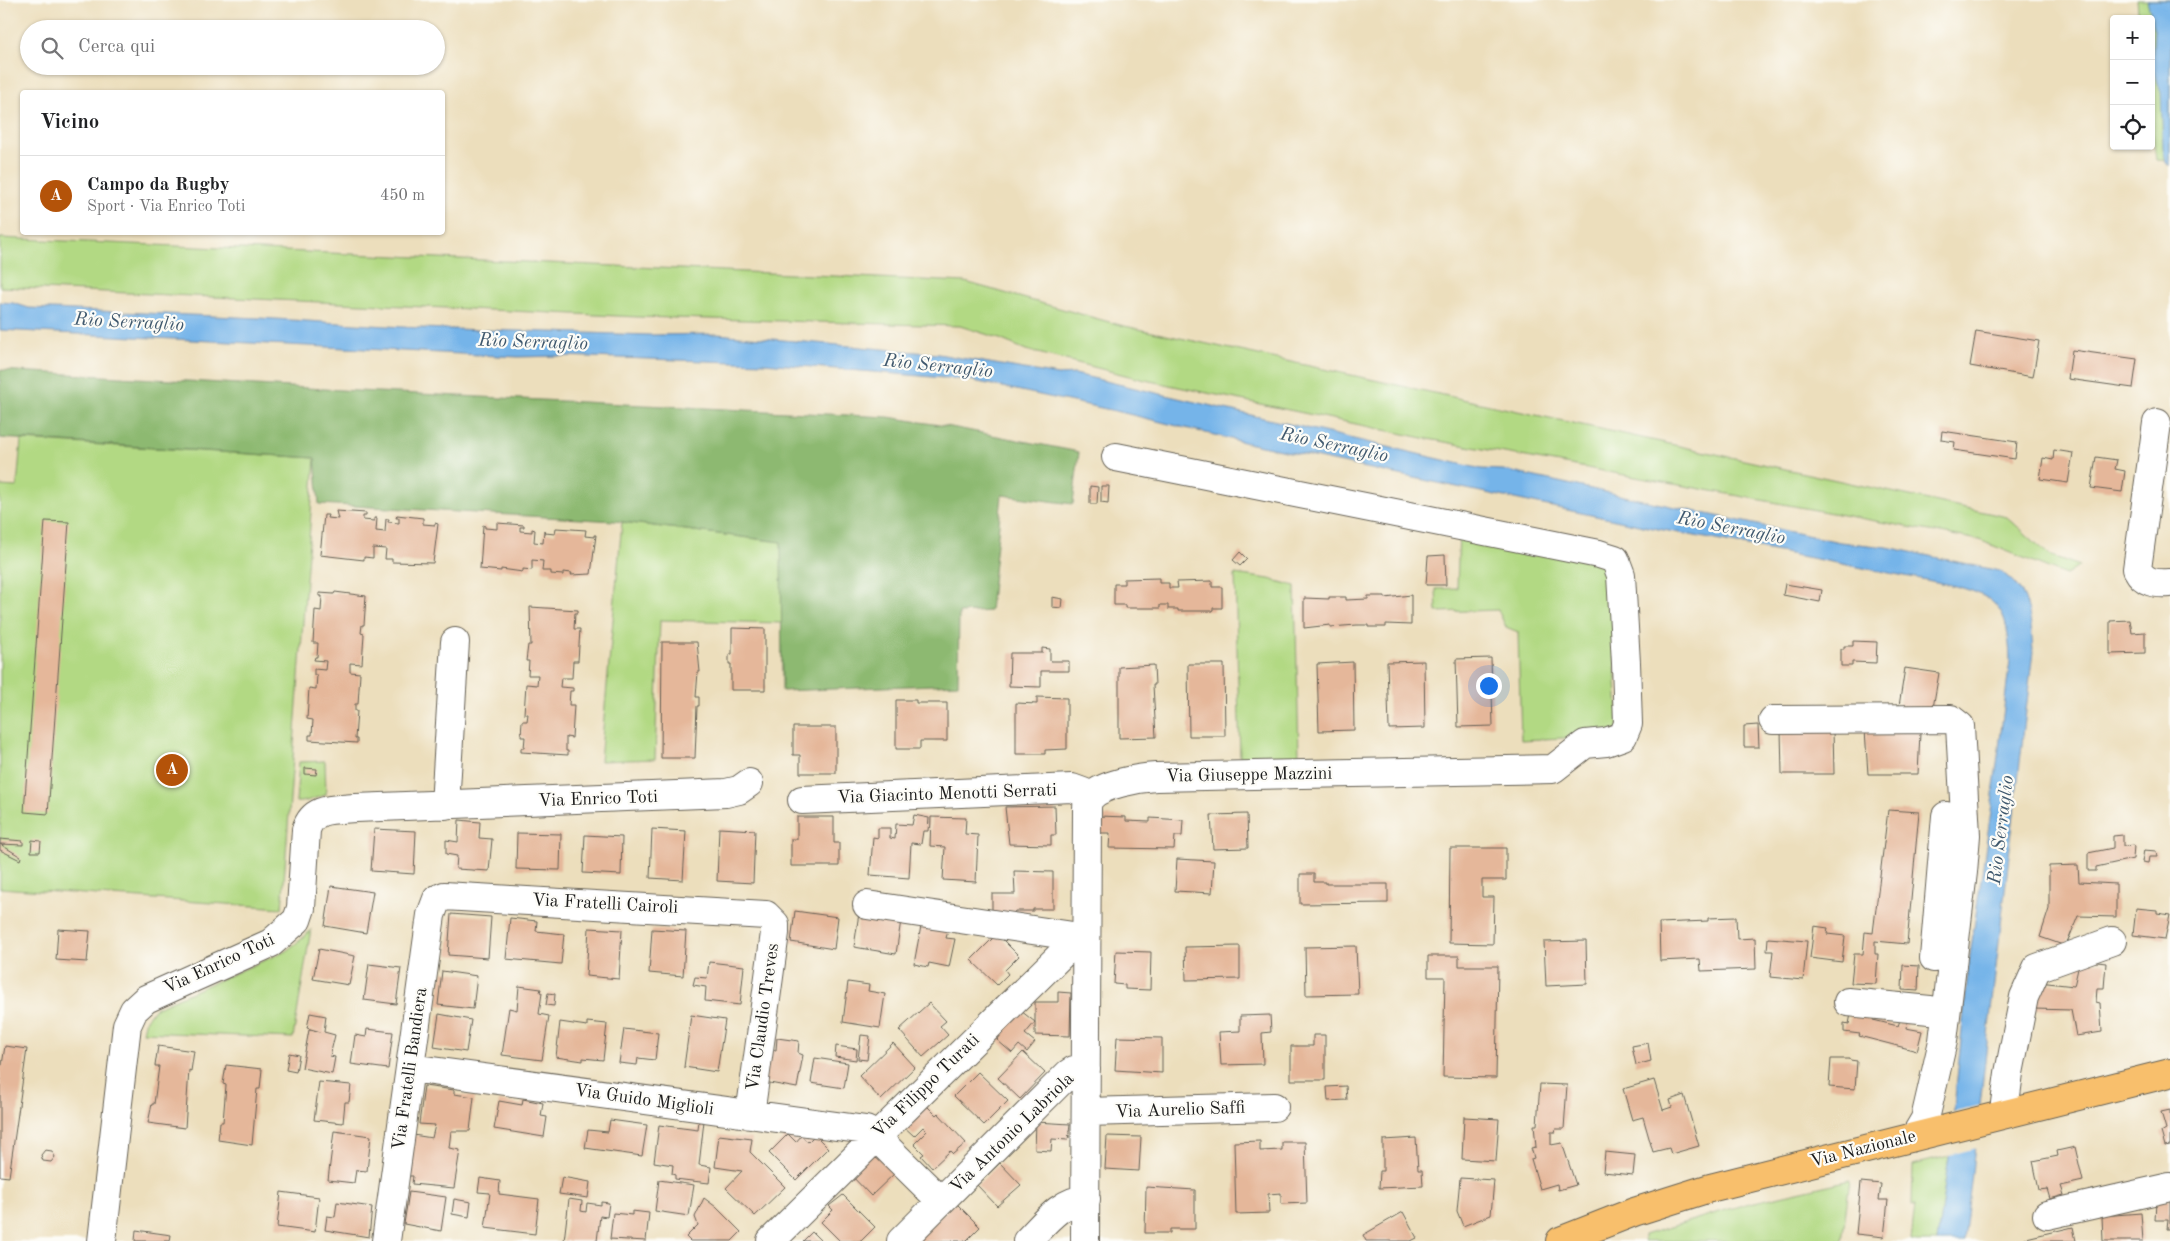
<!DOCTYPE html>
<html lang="it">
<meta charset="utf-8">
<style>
:root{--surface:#fff;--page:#f6f6f6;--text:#202124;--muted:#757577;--line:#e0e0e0;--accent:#b45309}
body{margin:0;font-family:"Old Standard TT",serif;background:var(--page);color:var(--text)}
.controls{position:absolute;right:15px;top:15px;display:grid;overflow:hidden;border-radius:5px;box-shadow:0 1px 4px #0004}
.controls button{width:45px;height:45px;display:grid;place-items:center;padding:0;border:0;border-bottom:1px solid var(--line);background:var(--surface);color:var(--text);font:25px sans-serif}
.you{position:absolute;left:1488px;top:685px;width:18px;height:18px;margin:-12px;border:4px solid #fff;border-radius:50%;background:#1a73e8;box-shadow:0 0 0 8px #1a73e833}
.badge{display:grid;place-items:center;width:32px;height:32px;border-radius:50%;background:var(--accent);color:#fff;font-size:16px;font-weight:700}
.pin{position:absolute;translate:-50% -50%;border:2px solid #fff;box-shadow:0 1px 5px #0006}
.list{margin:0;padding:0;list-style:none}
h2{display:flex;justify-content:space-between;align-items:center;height:65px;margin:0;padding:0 20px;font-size:21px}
h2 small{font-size:16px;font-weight:400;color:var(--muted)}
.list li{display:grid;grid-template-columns:32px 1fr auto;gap:15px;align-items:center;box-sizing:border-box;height:80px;padding:0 20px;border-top:1px solid var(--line)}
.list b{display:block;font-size:19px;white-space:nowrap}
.list p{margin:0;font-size:16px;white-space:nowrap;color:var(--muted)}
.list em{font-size:16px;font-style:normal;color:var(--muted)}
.icon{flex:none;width:28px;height:28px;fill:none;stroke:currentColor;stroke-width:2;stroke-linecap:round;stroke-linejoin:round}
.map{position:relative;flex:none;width:2170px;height:1241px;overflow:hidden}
.search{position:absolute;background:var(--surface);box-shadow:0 1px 4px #0004;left:20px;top:20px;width:425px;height:55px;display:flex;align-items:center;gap:12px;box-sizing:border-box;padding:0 18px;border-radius:28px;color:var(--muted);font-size:19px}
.panel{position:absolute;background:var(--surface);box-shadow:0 1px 4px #0004;left:20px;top:90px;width:425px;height:145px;border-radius:5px}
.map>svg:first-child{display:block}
.green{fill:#b2d983;stroke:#677a50}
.forest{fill:#8db971;stroke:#546a46}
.water{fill:#75b4e9;stroke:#486882}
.pier{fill:#ecdebc}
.building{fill:#e5b79a}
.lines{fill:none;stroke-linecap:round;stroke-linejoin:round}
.minor-casing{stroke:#656054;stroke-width:30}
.major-casing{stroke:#656054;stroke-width:30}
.minor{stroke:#fff;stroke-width:28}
.major{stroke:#f8bf6c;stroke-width:28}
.labels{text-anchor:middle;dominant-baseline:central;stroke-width:4.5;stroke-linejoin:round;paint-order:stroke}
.street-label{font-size:18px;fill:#1c1c1c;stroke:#fdfcf7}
.water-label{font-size:19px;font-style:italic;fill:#40596e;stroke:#fdfcf7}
</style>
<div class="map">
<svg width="2170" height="1241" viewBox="0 0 2170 1241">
<rect width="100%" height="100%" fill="#fdfcf7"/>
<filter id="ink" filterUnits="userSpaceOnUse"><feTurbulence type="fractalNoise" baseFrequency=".02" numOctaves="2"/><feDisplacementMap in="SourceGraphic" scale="10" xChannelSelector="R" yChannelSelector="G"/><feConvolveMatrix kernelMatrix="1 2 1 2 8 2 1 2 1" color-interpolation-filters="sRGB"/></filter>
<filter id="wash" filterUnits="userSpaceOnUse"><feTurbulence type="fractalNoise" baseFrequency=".0096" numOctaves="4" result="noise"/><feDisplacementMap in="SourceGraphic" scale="20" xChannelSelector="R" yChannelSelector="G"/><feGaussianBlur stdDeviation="1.12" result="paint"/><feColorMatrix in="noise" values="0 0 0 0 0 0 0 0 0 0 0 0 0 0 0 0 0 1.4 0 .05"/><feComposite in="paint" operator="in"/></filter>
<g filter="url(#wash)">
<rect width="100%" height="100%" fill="#ecdebc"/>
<path class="green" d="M2137 0H2170V161L2156 160 2151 123V19H2139Z
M0 238 965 282 1120 325 2007 517 2049 555 2080 566 2066 575 1979 540 1423 438 1145 380 1026 350 995 337 960 326 639 317 0 287Z
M21 440 315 458 282 908 0 888V486L17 487Z
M622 522 783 542 782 623 660 620 655 759 600 761Z
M1459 532 1609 563 1619 730 1584 737 1521 740 1518 632 1506 627 1498 610 1437 612 1436 589 1457 588Z
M1235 574 1269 579 1295 586 1299 757 1240 758Z
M325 761 326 795C316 797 306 803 296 802L299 762Z
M311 929 293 1038 143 1032 146 1019 155 1008 286 951 303 938Z
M1949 1156 1937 1241H1911L1915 1205H1912L1913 1165Z
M1850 1180 1842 1241H1644V1235L1746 1204Z"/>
<path class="forest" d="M0 370 358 391 888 417 946 426 1079 452 1073 504 1002 495 990 611 959 613 958 684 782 691 781 542 615 521 319 504 315 458 0 438Z"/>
<path class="water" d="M2147 0H2170V166L2166 163 2163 148 2161 93 2152 64 2154 28Z
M0 302 13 303 29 308 259 318 419 328 650 335 717 334 938 354 1058 375 1075 374 1482 469 1503 470 1777 529 1840 542 1887 547 2000 571C2032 593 2030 615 2033 651L1964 1241H1937L1949 1156 1969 962 1991 811 2010 660C2008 607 1998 596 1947 584L1653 528 1247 443 1120 412 969 380 764 363 560 356 518 357 0 330Z"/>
<path class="pier" d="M1982 1105 1977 1148 1946 1156 1951 1112Z"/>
<g id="blocks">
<path class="building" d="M1976 331 2039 341 2033 377 1970 366Z
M2072 350 2137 359 2133 388 2068 379Z
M1942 431 2017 442 2015 459 1954 450 1955 442 1941 440Z
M2054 450 2073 453 2068 483 2040 479 2043 458 2053 460Z
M2096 457 2117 460 2115 469 2125 471 2122 492 2091 488Z
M1090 486 1098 487 1097 504H1090Z
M1101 486H1109L1108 503 1101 502Z
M336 511 366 513V516H363V520L374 521V518H377L376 531 385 532 386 519H389L388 522 399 523V518H396L397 515 423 518V524L435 525V523L438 524 433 563 392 562V559H385L386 549 373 548V558L364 557V560L320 555 324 515H328L327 518 338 519Z
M45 521 69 522 48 814 24 812Z
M497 523 524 525V527H520V531L532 532V529L535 530 534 542 543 543 544 530 545 533 555 534 556 528 586 530 585 536 594 537V535H596L591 574 571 575 572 573 563 572V575L551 574V571H542L543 561 532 560V570L523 569V572L501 569V571L480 569 483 525 485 526V528L497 529Z
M1240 552 1247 559 1240 566 1233 560Z
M1445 555 1446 585H1426L1428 556Z
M1159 578V583H1169V588H1178L1177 582 1212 581V587H1222V608H1213V611H1178V609H1168V605H1160V608H1125V605H1114V584H1124V579Z
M1785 584 1822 590 1820 602 1783 595Z
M335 592 366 596 364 625H362L361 633 364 634 362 664 350 663V672L360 673 358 704H355V711H357L355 739H357V743L309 740V735H312L313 720 307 719 309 688 316 689 317 675H314V669L325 670 326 661 314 660 315 657H317L318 643H313L315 610 321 611 322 596H319V593L334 594Z
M1411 595V625L1386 624V627H1368V625H1357L1330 627V625L1304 628V598L1329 599V597H1346V600L1368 599V596H1385V598Z
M1052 597 1063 599 1062 608 1052 607Z
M530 607 578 610V613H575L574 629H580L578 661H573L572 678H561L560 687 573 688V691H570L569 705H574L572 738 566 737V751H568V755L521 752V748H524L525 737H521L522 721H527L528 714H524L526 684 537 685 538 675H528L529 661H526L528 645H531Z
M2130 620 2132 633 2145 632V653L2110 654V621Z
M732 628 765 629V690H731V664H729V654H732Z
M1853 641 1877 642 1876 663 1852 662V666H1841V649H1844V646H1853Z
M662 642H697L700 672H698L696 697H699V706H697L695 758H661Z
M1042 648 1050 649V661H1069V671H1041V687L1009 686 1010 653H1042Z
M1491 658 1493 726 1458 727 1456 659Z
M1424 661 1425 728 1389 729 1387 662Z
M1353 662 1354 730 1319 731 1317 664Z
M1188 664H1224L1225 736H1189Z
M1154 665 1155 685H1153L1156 737 1119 738V667Z
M1905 668 1939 673 1933 708 1899 706Z
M1037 697 1067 698V749L1045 750V754H1016V703L1037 704Z
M896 700H916V703H947V741H920V749H896Z
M1758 725 1759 747H1744V726Z
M793 727H836V773H800V755H793Z
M1833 729 1834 774H1782L1781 730Z
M1865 730 1913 731 1920 733 1918 774H1868Z
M305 768 317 769 316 775 305 774Z
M1055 806 1056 835H1051V845L1009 844 1005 807Z
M1888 810 1919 812 1907 944 1875 941V954H1878L1876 984 1851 983 1854 954H1863L1865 932 1873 933Z
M1247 814 1248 848 1213 849 1211 815Z
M914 815 929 818 928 831H923L921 844 911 843 909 878 870 875 873 837 878 838V828H890V838L895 839 896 824 912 825Z
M1099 816 1126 817V821L1150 822V818L1183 820 1182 836H1175L1174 849 1109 848 1110 833H1099Z
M797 817H834V843H839V866H791V839H797Z
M931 817 966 818 965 834 978 835 976 882 943 880 945 847 930 846Z
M459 820 480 822 479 838 492 839 489 871 456 869 457 856 446 854V840L458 842Z
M719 828 755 830 753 883 717 881Z
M374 829 416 831 414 874 371 871Z
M652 829 686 831 683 880 650 878Z
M517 833 561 834 560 870 516 869Z
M585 835 622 837 621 875 583 873Z
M2123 835V846L2134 845 2133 859 2096 867V871H2088V853L2113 848V836Z
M0 839 23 841V845L0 844Z
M32 840 41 841 40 852H31Z
M0 844 21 857 20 860 0 850Z
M1450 848H1506V880H1482V897H1494L1493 944 1449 943Z
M2144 850 2156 851 2157 857H2149L2148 863 2142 862Z
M1177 859 1214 861 1212 893 1175 891Z
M2078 865 2079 882 2116 884V917L2078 916 2066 946 2040 937 2049 909V866Z
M1014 871 1053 872V909H1033V911H1015L1014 913H992V894H1015Z
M1300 874H1314V882H1326V884H1388V903L1300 904Z
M331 886 373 892 366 933 325 926Z
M2136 908 2157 910V913L2170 915 2165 939 2133 935Z
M795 911 838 917 834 949 791 942Z
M859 913 901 920 896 954 854 947Z
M451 914 491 917 488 958 448 955Z
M1736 917 1737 939 1755 938 1756 969 1701 971 1700 959 1660 961 1659 923 1708 921V918Z
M510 918 537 921 536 931 564 934 561 964 506 959Z
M921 926 948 931 946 938 955 939 949 967 929 963 928 967 914 964Z
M1814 926 1828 928 1827 934 1845 936 1842 962 1810 958Z
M589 928 622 930 619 979 586 976Z
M58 929 90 931 87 962 56 960Z
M652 929 686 931 683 976 649 973Z
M997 934 1019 956 1005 970 1008 974 997 985 971 960Z
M1768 938 1807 941 1803 980 1770 977 1773 951H1767Z
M1586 941 1587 984 1546 986 1544 942Z
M1240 946V979L1186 980 1185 947Z
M1356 946 1358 994 1306 995 1305 947Z
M319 949 355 956 349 985 313 979Z
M1116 951 1151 952 1150 990 1125 989V985L1114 984Z
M1428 956H1459V966H1498L1496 1078 1443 1077 1445 977H1428Z
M2080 960 2106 963 2104 988H2097L2096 1002 2100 1003 2102 1032 2076 1036 2071 1010 2034 1009 2039 982 2074 986Z
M709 962 744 966 740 1005 705 1001 706 987 693 985 695 977 707 978Z
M369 964 401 968 396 1004 364 1000Z
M1903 965 1919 966 1918 991 1902 990Z
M442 971 477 976 473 1009 438 1005Z
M848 982 869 985 868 991 885 994 880 1028 843 1022Z
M519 986 541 989 540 992 542 993 539 1014 549 1016 542 1060 502 1055 509 1008 517 1010Z
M1058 992 1071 993 1070 1036 1035 1035V1002H1058Z
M548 993 555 994 554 1006 546 1005Z
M929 1003 946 1021 940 1026 948 1035 923 1057 899 1030Z
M1852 1009 1875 1012 1873 1020 1898 1026 1903 1012H1909L1906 1028 1922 1031 1917 1051 1859 1036 1860 1034 1844 1032V1023L1849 1024Z
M1021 1011 1035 1022 1025 1034 1035 1042 1027 1052 1019 1045 1012 1053 997 1040Z
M310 1013 326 1016 324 1032 335 1035 330 1056 335 1057 332 1074 302 1068 309 1030 321 1032 307 1028Z
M439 1014 471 1020 466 1052 434 1047Z
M691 1015 725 1020 717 1072 684 1067Z
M1270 1015 1271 1032 1262 1033 1263 1064 1221 1065 1219 1032 1240 1031V1016Z
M560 1022 587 1026V1022L607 1024 603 1060 583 1058V1061L556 1057Z
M367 1029 393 1032 388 1069 351 1064 355 1035 366 1037Z
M624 1029 658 1033 655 1060 638 1058 637 1065 619 1063Z
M861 1035 870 1036 867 1060 858 1059Z
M1313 1035H1325V1080H1291V1046H1313Z
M1117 1037 1162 1038V1073L1115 1070Z
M777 1038 799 1041 798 1053 803 1055 797 1088 764 1082 769 1049 776 1050Z
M893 1043 915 1067 881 1100 859 1076Z
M1648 1043 1651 1061 1636 1065 1632 1046Z
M5 1046 27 1049 9 1177 0 1176V1065H2Z
M158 1046 194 1051 191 1071 189 1070 185 1128 148 1123 152 1104H154L159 1066H155Z
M836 1046 857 1049 856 1060 835 1057Z
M1023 1052 1045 1073 1020 1099 998 1078Z
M289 1053 299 1055 296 1072 286 1070Z
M815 1058 848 1063 844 1088 811 1083Z
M1831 1059H1850V1060L1857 1061 1855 1089 1829 1087Z
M226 1065 262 1069 260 1089H257L252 1145 218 1140 220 1122H223L226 1085 223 1084Z
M978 1072 1008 1101 984 1125 954 1096Z
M1654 1080 1663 1110 1672 1107 1670 1100 1684 1095 1699 1146 1671 1154 1669 1148 1653 1152 1643 1117 1632 1120 1623 1089Z
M319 1082 351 1085 349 1102H345L343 1123 314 1120Z
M1540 1084 1567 1085 1564 1129H1556L1555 1132H1551V1145L1562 1143 1576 1185 1558 1190 1557 1184 1540 1189 1531 1159 1534 1158 1531 1148 1536 1147 1534 1125H1537Z
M424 1086 454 1090V1094L474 1097 470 1131H451L449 1148 460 1150 454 1188 412 1184 413 1176H409L413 1135 432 1138 435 1125 419 1124Z
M1346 1086 1347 1100 1328 1101 1327 1087Z
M523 1099 543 1103 541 1116 547 1117 544 1137 494 1129 499 1101 522 1105Z
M922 1101 936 1115 938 1113 966 1143 953 1154 950 1151 932 1168 921 1156 924 1154 914 1144 927 1131 923 1127 914 1136 900 1123Z
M2170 1110V1145L2165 1146 2161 1132 2166 1129 2161 1112Z
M1464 1117 1499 1119 1496 1161 1462 1159Z
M610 1120 647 1125 642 1156 585 1148 588 1130 608 1132Z
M699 1120 704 1121 699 1165 711 1167 709 1183 675 1179V1175L672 1174 673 1165 654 1162 659 1125 698 1130Z
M1036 1122 1070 1124 1068 1140 1052 1139 1051 1151 1035 1150Z
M334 1131 371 1136 367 1171 356 1170 354 1183 328 1180Z
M788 1134 796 1142 801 1136 808 1142 815 1135 828 1148 796 1180 769 1153Z
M719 1135 752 1139 750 1152 785 1187 755 1216 726 1188 742 1171 715 1167Z
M1107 1136 1141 1137 1139 1171 1105 1169Z
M1416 1138 1418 1170H1422L1423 1186 1379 1188 1380 1171H1383V1140Z
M1260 1141V1151L1282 1150V1142H1305L1307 1203 1281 1204V1193L1268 1194 1269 1213 1236 1214 1234 1142Z
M2075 1147 2083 1181 2061 1186 2064 1195 2050 1199 2047 1189 2039 1190 2033 1161 2058 1156 2057 1151Z
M873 1148 896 1172 871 1196 848 1172Z
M45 1150 52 1151 55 1157 51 1162 43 1161 41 1155Z
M1605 1152 1635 1155 1633 1175 1603 1172Z
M1000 1163 1021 1185 997 1206 977 1185Z
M562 1177 590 1182 588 1198 559 1194Z
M480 1178 500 1181 499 1194 539 1199 535 1234 485 1228 490 1193 478 1192Z
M1460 1178 1494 1180 1491 1215 1463 1226 1457 1211Z
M659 1180 694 1185 689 1216 655 1211Z
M1861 1182 1881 1184 1879 1200H1888L1884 1237 1856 1234Z
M1146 1187 1195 1190V1229H1170V1233H1145Z
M281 1192 319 1197 315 1232 277 1227Z
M409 1192 446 1197 441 1231 404 1224Z
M843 1195 875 1227 861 1241H840L821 1222 833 1210 829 1206Z
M704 1198 716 1207 741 1232 732 1241H690L686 1237 698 1225 695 1217Z
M454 1199 471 1202 469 1217 452 1214Z
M569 1199 582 1201 581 1211 586 1212 587 1203 601 1205V1202L609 1203 607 1217 600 1216 597 1241H564Z
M2156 1200H2170V1229H2167L2168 1220H2155Z
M337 1202 372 1207 369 1237 325 1230 327 1216 335 1217Z
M955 1202 980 1227 966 1241H916Z
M632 1211 649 1213 646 1241 610 1239 613 1213 632 1215Z
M1403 1212 1417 1238 1411 1241H1366L1363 1235Z
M2141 1213 2143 1241H2103L2102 1216Z
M2073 1227 2076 1241H2018V1240Z
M136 1230 171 1235 170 1241H135Z
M812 1232 821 1241H803Z"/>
</g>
</g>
<g filter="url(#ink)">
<use href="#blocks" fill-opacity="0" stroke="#656054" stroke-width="1"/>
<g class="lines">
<g class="minor-casing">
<path id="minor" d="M2157 423 2137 569C2144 583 2156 584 2170 583
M1773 720 1951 719 1960 726 1966 835 1963 872 1943 1041 1925 1119 1915 1136
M802 800 1072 788 1083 792 1089 798
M445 805 455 642
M867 905 1086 938
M1934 958 1946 816
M1848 1002 1930 1010
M410 1068 866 1130 875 1136 941 1201
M1086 1112 1274 1107
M2006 1113 2005 1103 2009 1073 2024 997 2037 968 2112 941
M2047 1215 2170 1187
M102 1241 127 1025 134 1010 146 999 271 943 297 920 301 908 306 830C313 806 334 810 356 808L726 793 739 790 749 783
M386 1241 431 915 437 899 444 896 766 915 775 924V933L750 1115
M771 1241 1067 949 1086 938
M901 1241 1068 1074 1074 1070 1086 1069
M1027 1241C1044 1224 1060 1201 1086 1199
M1085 1241 1087 809C1087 805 1088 801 1090 798 1101 784 1140 778 1156 777L1553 769 1585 744 1606 742 1623 736 1628 724 1626 663 1621 575 1615 559 1599 554 1116 457"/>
</g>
<g class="major-casing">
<path id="major" d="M1560 1241 1634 1212 1710 1188 2170 1073"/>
</g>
<use href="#minor" class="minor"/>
<use href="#major" class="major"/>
</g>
</g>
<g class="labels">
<g class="street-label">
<text transform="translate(1249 775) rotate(-1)">Via Giuseppe Mazzini</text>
<text transform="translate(947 794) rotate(-2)">Via Giacinto Menotti Serrati</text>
<text transform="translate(598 799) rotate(-2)">Via Enrico Toti</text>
<text transform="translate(605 904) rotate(3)">Via Fratelli Cairoli</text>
<text transform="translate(219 964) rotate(-25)">Via Enrico Toti</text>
<text transform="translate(763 1017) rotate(-82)">Via Claudio Treves</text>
<text transform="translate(410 1069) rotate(-82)">Via Fratelli Bandiera</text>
<text transform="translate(926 1086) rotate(-44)">Via Filippo Turati</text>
<text transform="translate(644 1100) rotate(8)">Via Guido Miglioli</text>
<text transform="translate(1180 1110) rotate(-2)">Via Aurelio Saffi</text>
<text transform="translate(1012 1133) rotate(-44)">Via Antonio Labriola</text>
<text transform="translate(1863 1149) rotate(-14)">Via Nazionale</text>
</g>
<g class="water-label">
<text transform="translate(129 323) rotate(3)">Rio Serraglio</text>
<text transform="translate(533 343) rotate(2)">Rio Serraglio</text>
<text transform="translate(938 367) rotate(6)">Rio Serraglio</text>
<text transform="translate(1334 446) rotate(12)">Rio Serraglio</text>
<text transform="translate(1731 529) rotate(11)">Rio Serraglio</text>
<text transform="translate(2002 830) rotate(-83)">Rio Serraglio</text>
</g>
</g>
</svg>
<div class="controls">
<button>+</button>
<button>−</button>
<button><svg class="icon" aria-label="locate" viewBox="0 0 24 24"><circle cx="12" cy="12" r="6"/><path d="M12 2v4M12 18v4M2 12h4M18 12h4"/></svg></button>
</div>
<div class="you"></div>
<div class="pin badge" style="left:172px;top:770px">A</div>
<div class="search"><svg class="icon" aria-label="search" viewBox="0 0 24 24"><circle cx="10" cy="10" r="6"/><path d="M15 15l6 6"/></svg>Cerca qui</div>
<section class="panel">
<h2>Vicino<small></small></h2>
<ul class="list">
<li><span class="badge">A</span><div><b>Campo da Rugby</b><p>Sport · Via Enrico Toti</p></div><em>450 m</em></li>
</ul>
</section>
</div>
